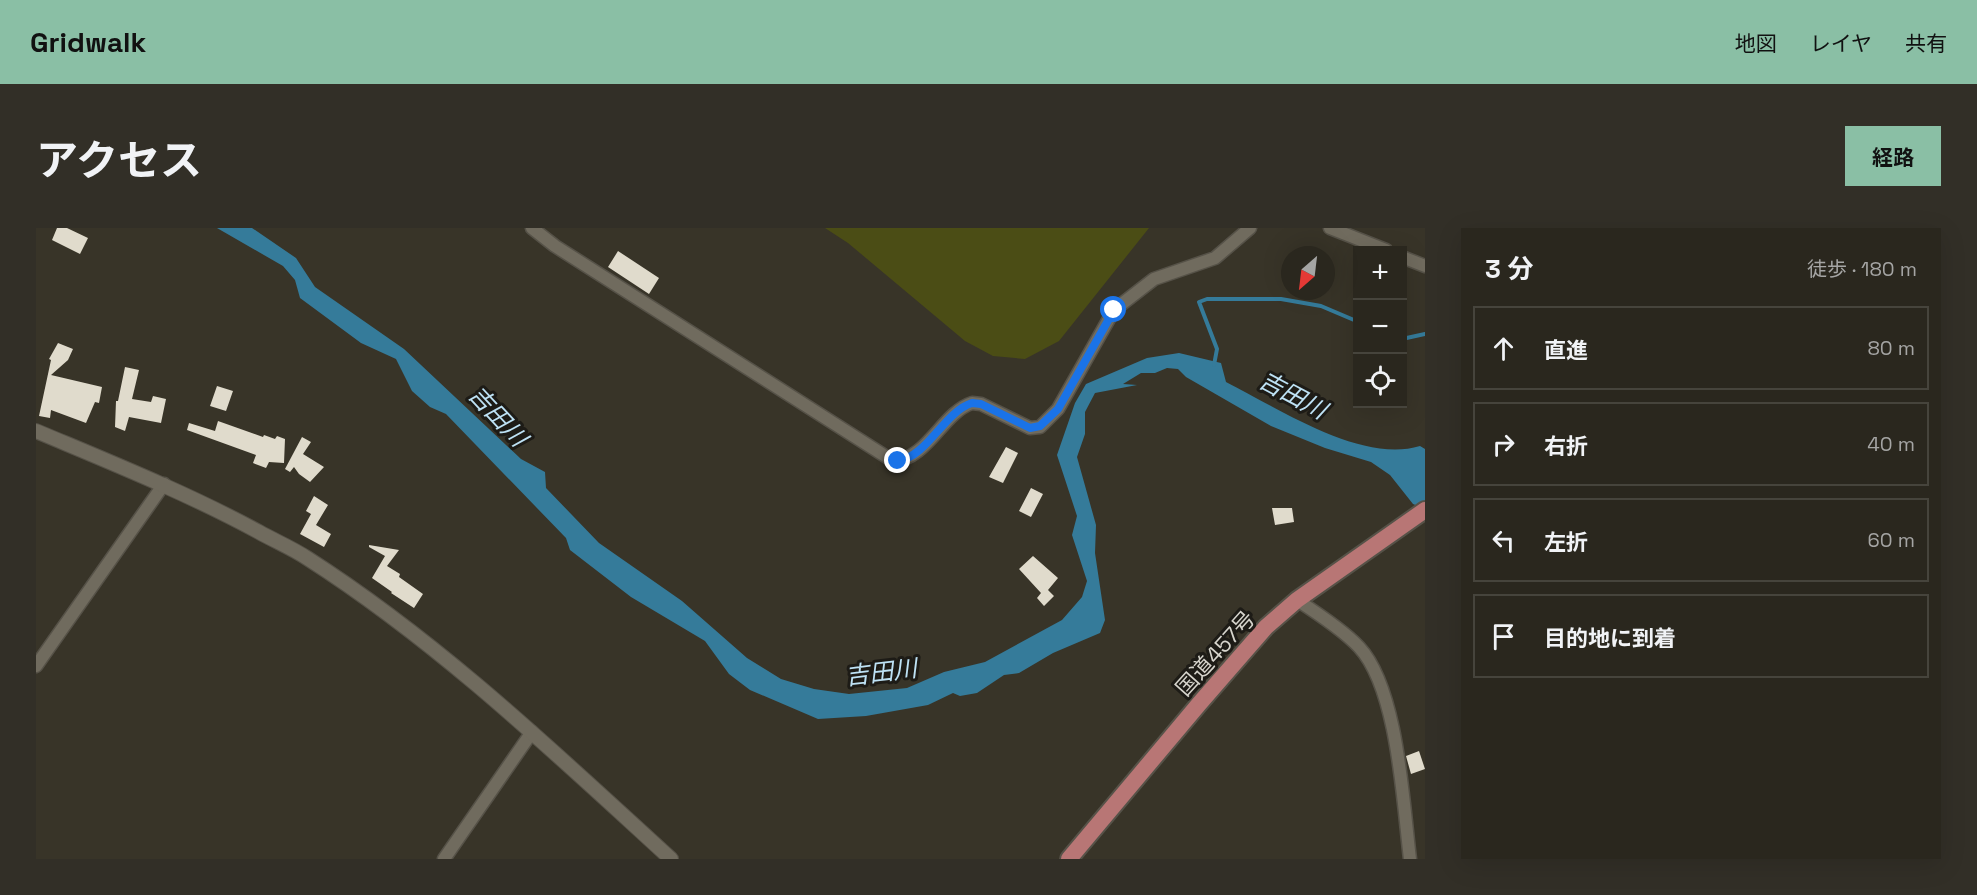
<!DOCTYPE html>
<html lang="ja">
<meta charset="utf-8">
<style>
:root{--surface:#2a271e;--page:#322f27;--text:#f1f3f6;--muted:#a5a5a4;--line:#46443c;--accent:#8abfa5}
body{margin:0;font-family:"Space Grotesk","Noto Sans JP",sans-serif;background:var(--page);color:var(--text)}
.controls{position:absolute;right:18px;top:18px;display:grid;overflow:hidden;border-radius:0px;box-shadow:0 6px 24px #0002}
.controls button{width:54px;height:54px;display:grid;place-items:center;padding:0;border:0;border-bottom:2px solid var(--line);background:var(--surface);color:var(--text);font:30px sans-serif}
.compass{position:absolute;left:1245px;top:18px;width:54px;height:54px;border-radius:50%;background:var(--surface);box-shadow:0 6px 24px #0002;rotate:208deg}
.stop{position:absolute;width:18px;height:18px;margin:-14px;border:4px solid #1a73e8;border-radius:50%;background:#fff}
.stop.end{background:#1a73e8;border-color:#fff;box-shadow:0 2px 6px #0008}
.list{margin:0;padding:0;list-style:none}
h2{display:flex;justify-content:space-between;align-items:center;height:78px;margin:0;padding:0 24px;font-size:26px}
h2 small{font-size:20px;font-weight:400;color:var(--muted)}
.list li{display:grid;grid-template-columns:39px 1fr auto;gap:18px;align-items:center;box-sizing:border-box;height:84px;margin:0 12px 12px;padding:0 12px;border:2px solid var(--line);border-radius:0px}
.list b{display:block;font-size:22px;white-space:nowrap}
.list em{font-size:20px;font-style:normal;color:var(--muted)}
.icon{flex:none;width:33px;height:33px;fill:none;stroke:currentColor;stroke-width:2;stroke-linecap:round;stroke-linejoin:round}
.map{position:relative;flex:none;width:1389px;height:631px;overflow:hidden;border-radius:0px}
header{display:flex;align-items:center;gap:36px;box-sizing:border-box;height:84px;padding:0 30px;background:var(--accent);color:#111}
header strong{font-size:28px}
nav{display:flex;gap:33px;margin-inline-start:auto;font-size:21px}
.intro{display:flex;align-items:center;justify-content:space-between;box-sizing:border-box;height:144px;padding:0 36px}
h1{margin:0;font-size:42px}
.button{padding:15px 27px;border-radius:0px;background:var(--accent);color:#111;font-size:21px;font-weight:700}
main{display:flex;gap:36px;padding:0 36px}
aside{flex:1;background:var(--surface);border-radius:0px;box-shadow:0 6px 24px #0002}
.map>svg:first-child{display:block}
.green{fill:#4b4d15}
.water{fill:#357b9a}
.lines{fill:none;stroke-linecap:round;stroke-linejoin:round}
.stream{stroke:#357b9a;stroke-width:4}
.building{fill:#e0dbcc}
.minor-casing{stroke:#565248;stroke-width:15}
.tertiary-casing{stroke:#565248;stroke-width:16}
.trunk-casing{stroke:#565248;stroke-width:20}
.minor{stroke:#706b5e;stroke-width:12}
.tertiary{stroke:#706b5e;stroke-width:14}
.trunk{stroke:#b87675;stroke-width:16}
.route{stroke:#1a73e8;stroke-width:8}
.labels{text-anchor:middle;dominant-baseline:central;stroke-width:6;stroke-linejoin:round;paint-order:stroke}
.street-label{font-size:22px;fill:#d6d4cc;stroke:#1d1b16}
.water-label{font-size:24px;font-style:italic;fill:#bee2f5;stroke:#1d1b16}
</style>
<header>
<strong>Gridwalk</strong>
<nav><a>地図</a><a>レイヤ</a><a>共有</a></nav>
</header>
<div class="intro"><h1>アクセス</h1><a class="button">経路</a></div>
<main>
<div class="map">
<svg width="1389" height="631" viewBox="0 0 1389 631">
<rect width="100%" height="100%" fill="#383428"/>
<path class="green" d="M789 0H1113L1023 113 989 131 957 128 929 113 812 15Z"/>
<path class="water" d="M181 0H216L260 30 279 59 368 121 485 231 509 244 510 260 563 315 646 373 711 430 745 451 778 461 813 466 871 460 908 444 949 434 1026 392 1046 369 1051 353 1036 307 1041 288 1021 227 1039 175 1050 156 1111 130 1143 125 1185 135 1190 154C1242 180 1325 236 1384 218L1389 221V281L1377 276 1354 247 1335 234 1289 220 1235 198 1150 149 1142 141 1131 140 1119 145H1105L1087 156 1101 157 1059 165 1049 184V206L1041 229 1060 297 1059 325 1069 392 1064 405 1017 425 983 445 968 447 941 465 924 468 917 465 892 477 830 488 782 491 714 462 693 446 669 413 595 369 534 322 530 310 410 186 394 179 376 163 360 131 325 115 264 70 259 52 247 38Z"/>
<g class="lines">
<path class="stream" d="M1366 111 1389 106
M1178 137 1181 121 1163 74 1171 71H1245L1285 78 1318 92 1322 95"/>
</g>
<path class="building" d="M21 0H31L52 10 44 26 16 12Z
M582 23 623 50 613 66 572 39Z
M22 115 37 121 32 132 15 147 66 159 63 175 59 174 50 195 15 182 14 190 3 188 15 132 13 131Z
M89 139 103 142 96 171 115 174 117 168 130 171 125 195 93 189 89 203 79 199 80 173H82Z
M181 158 197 163 190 183 174 178Z
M182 193 227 209 228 207 239 211 241 208 249 211 248 235 233 234 230 240 217 235 220 227 151 202 153 195 179 203Z
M266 209 275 214 267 226 288 239 274 254 263 246 258 239 254 244 249 241Z
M970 219 982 225 967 255 953 249Z
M995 260 1007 266 995 289 983 283Z
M278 268 292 277 280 297 295 306 288 319 264 306 275 286 270 283Z
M1236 280H1256L1258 294 1239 297Z
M333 317 363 322 351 338 364 346 363 349 387 366 378 380 355 365 356 364 336 350 349 328 333 319Z
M997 328 1022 350 1012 362 1018 368 1008 378 1001 370 1005 365 983 341Z
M1383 523 1389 541 1375 546 1370 528Z"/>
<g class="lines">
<g class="minor-casing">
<path id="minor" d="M496 0 519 18 857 233C892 231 906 185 936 175L945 176 994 200 1004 199 1022 181 1078 82 1118 51 1179 30 1214 0
M1294 0 1350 22
M1366 29 1389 38
M1261 372C1278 383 1310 405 1323 419 1362 461 1367 575 1374 631
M0 438 128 256
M408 631 496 504"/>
</g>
<g class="tertiary-casing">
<path id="tertiary" d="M0 203C76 235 151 265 223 304 239 313 256 320 271 330 404 415 519 525 635 631"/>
</g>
<g class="trunk-casing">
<path id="trunk" d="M1033 631 1163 476 1230 399 1261 372 1389 282"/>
</g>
<use href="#minor" class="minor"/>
<use href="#tertiary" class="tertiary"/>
<use href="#trunk" class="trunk"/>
</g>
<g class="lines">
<path class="route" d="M862 233C892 228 908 184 936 175L945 176 994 200 1004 198 1022 181 1078 82"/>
</g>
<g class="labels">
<g class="street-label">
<text transform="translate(1179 425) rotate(-48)">国道457号</text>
</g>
<g class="water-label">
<text transform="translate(1257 167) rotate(28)">吉田川</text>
<text transform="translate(462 188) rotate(47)">吉田川</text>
<text transform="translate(845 444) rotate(-7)">吉田川</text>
</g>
</g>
</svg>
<div class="controls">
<button>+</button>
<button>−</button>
<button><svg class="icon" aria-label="locate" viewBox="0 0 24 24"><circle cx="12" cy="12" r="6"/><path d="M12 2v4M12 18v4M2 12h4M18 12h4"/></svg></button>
</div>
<svg class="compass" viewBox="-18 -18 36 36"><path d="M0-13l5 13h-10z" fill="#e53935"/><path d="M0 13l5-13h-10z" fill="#a5a5a4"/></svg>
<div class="stop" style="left:1078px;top:82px"></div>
<div class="stop end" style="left:862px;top:233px"></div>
</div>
<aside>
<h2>3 分<small>徒歩 · 180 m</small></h2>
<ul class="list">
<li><svg class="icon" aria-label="ahead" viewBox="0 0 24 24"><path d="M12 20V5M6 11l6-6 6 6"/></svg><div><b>直進</b></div><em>80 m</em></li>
<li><svg class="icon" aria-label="right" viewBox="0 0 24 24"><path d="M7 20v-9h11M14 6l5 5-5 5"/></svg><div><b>右折</b></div><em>40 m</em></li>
<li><svg class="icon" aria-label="left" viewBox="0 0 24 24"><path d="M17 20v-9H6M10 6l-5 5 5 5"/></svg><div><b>左折</b></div><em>60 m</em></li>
<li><svg class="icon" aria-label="arrive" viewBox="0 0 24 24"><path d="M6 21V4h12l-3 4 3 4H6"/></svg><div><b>目的地に到着</b></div></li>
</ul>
</aside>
</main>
